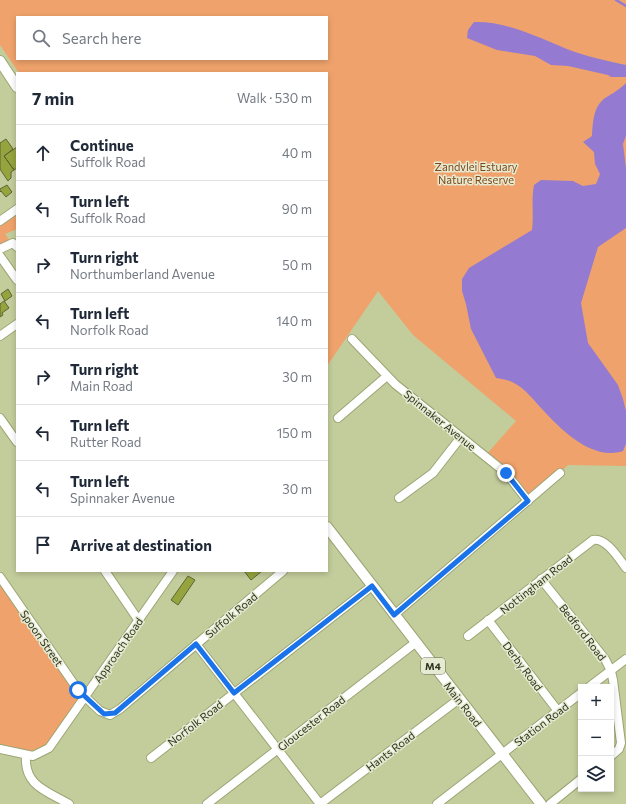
<!DOCTYPE html>
<meta charset="utf-8">
<style>
:root{--surface:#fff;--page:#f6f6f7;--text:#1f2937;--muted:#747a83;--line:#e0e1e3}
body{margin:0;font-family:Commissioner,sans-serif;background:var(--page);color:var(--text)}
.controls{position:absolute;right:12px;bottom:12px;display:grid;overflow:hidden;border-radius:0px;box-shadow:0 2px 6px #0003}
.controls button{width:36px;height:36px;display:grid;place-items:center;padding:0;border:0;border-bottom:1px solid var(--line);background:var(--surface);color:var(--text);font:20px sans-serif}
.stop{position:absolute;width:12px;height:12px;margin:-9px;border:3px solid #1a73e8;border-radius:50%;background:#fff}
.stop.end{background:#1a73e8;border-color:#fff;box-shadow:0 1px 4px #0008}
.list{margin:0;padding:0;list-style:none}
h2{display:flex;justify-content:space-between;align-items:center;height:52px;margin:0;padding:0 16px;font-size:17px}
h2 small{font-size:13px;font-weight:400;color:var(--muted)}
.list li{display:grid;grid-template-columns:26px 1fr auto;gap:12px;align-items:center;box-sizing:border-box;height:56px;padding:0 16px;border-top:1px solid var(--line)}
.list b{display:block;font-size:15px;white-space:nowrap}
.list p{margin:0;font-size:13px;white-space:nowrap;color:var(--muted)}
.list em{font-size:13px;font-style:normal;color:var(--muted)}
.icon{flex:none;width:22px;height:22px;fill:none;stroke:currentColor;stroke-width:2;stroke-linecap:round;stroke-linejoin:round}
.map{position:relative;flex:none;width:626px;height:804px;overflow:hidden}
.search{position:absolute;background:var(--surface);box-shadow:0 2px 6px #0003;left:16px;top:16px;width:312px;height:44px;display:flex;align-items:center;gap:10px;box-sizing:border-box;padding:0 14px;border-radius:0px;color:var(--muted);font-size:15px}
.panel{position:absolute;background:var(--surface);box-shadow:0 2px 6px #0003;left:16px;top:72px;width:312px;height:500px;border-radius:0px}
.map>svg:first-child{display:block}
.green{fill:#efa26b;fill-rule:evenodd}
.water{fill:#947bd1}
.lines{fill:none;stroke-linecap:round;stroke-linejoin:round}
.stream{stroke:#947bd1;stroke-width:2.5}
.building{fill:#96a43e;stroke:#5d6436}
.minor-casing{stroke:#9ca575;stroke-width:10}
.major-casing{stroke:#9ca575;stroke-width:12}
.minor{stroke:#fff;stroke-width:8}
.major{stroke:#fff;stroke-width:10}
.route{stroke:#1a73e8;stroke-width:5}
.labels{text-anchor:middle;dominant-baseline:central;stroke-width:3;stroke-linejoin:round;paint-order:stroke}
.shield{fill:#e5ead1;stroke:#666a54;stroke-width:1}
.shield-label{font-size:10px;font-weight:bold;fill:#2f331f}
.park-label{font-size:11px;fill:#7d471a;stroke:#e5ead1}
.street-label{font-size:11px;fill:#2f331f;stroke:#e5ead1}
</style>
<div class="map">
<svg width="626" height="804" viewBox="0 0 626 804">
<rect width="100%" height="100%" fill="#c3cc9b"/>
<path class="green" d="M0 0H626V466L568 465 528 501 485 456 516 421 413 335 378 291 327 366V73H19L0 45ZM17 17H327V59H17Z
M17 213V229L5 234 10 241 0 247V225Z
M0 577 86 697 42 753 0 749Z"/>
<path class="water" d="M474 22C510 21 543 40 575 52 592 58 609 61 626 65V77H611L608 75 568 66 551 65 535 56 497 50 467 38 468 30Z
M626 83V136L623 144 626 168V228L598 247 581 303 588 343 618 385 623 399 626 411V444L623 451C593 461 562 431 543 410 534 401 526 389 514 383 509 380 502 379 496 378L471 329 466 304 462 291V279L469 268 532 230C534 215 531 200 534 185L541 180 573 181 583 186 596 184 600 174 595 164 594 152 583 142 592 136C593 122 593 107 605 98 613 93 619 90 626 83Z"/>
<g class="lines">
<path class="stream" d="M616 0 626 6"/>
</g>
<path class="building" d="M6 139 13 149 4 156 14 170 11 172V178L8 181 0 169V143Z
M17 147V168L14 170 4 156Z
M7 185 12 192 6 197 1 191 0 192V189Z
M8 289 12 296 5 301 1 294Z
M4 301 9 308 2 313 3 315 0 317V304Z
M244 571H262L251 580Z
M188 576 195 580 178 605 171 600Z"/>
<g class="lines">
<g class="minor-casing">
<path id="minor" d="M0 221 17 209
M0 249 13 243 17 247
M0 256 17 280
M0 336 17 324
M352 339 395 384 506 473 528 501
M0 418 17 442
M338 418 387 376
M399 498 433 473 461 437
M105 571 139 621
M0 577 78 690 100 711 110 715 120 709 283 571
M541 579 605 659 611 671 613 680 621 743 619 749 611 756
M394 615 560 473
M488 620 558 711
M468 636 593 540C606 537 619 559 626 568
M196 644 320 804
M589 687 626 659
M0 749 33 756 49 748 173 571
M26 756C24 786 47 791 69 804
M151 758 372 586
M207 804 415 643
M320 804 459 699
M437 804 581 693
M550 804 581 779"/>
</g>
<g class="major-casing">
<path id="major" d="M0 61 17 87
M327 527 541 804"/>
</g>
<use href="#minor" class="minor"/>
<use href="#major" class="major"/>
</g>
<g class="lines">
<path class="route" d="M78 690 104 714 115 713 196 644 234 693 372 586 394 615 528 501 506 473"/>
</g>
<g class="labels">
<rect class="shield" x="421" y="658" width="24" height="16" rx="3"/>
<g class="shield-label">
<text x="433" y="666">M4</text>
</g>
<g class="park-label">
<text x="476" y="166">Zandvlei Estuary<tspan x="476" dy="13">Nature Reserve</tspan></text>
</g>
<g class="street-label">
<text transform="translate(440 420) rotate(39)">Spinnaker Avenue</text>
<text transform="translate(536 584) rotate(-38)">Nottingham Road</text>
<text transform="translate(231 615) rotate(-40)">Suffolk Road</text>
<text transform="translate(583 632) rotate(52)">Bedford Road</text>
<text transform="translate(42 638) rotate(55)">Spoon Street</text>
<text transform="translate(118 650) rotate(-55)">Approach Road</text>
<text transform="translate(523 666) rotate(53)">Derby Road</text>
<text transform="translate(463 704) rotate(52)">Main Road</text>
<text transform="translate(195 723) rotate(-38)">Norfolk Road</text>
<text transform="translate(311 723) rotate(-38)">Gloucester Road</text>
<text transform="translate(541 724) rotate(-37)">Station Road</text>
<text transform="translate(390 751) rotate(-37)">Hants Road</text>
</g>
</g>
</svg>
<div class="controls">
<button>+</button>
<button>−</button>
<button><svg class="icon" aria-label="layers" viewBox="0 0 24 24"><path d="M12 4l9 5-9 5-9-5zM3 14l9 5 9-5"/></svg></button>
</div>
<div class="stop" style="left:78px;top:690px"></div>
<div class="stop end" style="left:506px;top:473px"></div>
<div class="search"><svg class="icon" aria-label="search" viewBox="0 0 24 24"><circle cx="10" cy="10" r="6"/><path d="M15 15l6 6"/></svg>Search here</div>
<section class="panel">
<h2>7 min<small>Walk · 530 m</small></h2>
<ul class="list">
<li><svg class="icon" aria-label="ahead" viewBox="0 0 24 24"><path d="M12 20V5M6 11l6-6 6 6"/></svg><div><b>Continue</b><p>Suffolk Road</p></div><em>40 m</em></li>
<li><svg class="icon" aria-label="left" viewBox="0 0 24 24"><path d="M17 20v-9H6M10 6l-5 5 5 5"/></svg><div><b>Turn left</b><p>Suffolk Road</p></div><em>90 m</em></li>
<li><svg class="icon" aria-label="right" viewBox="0 0 24 24"><path d="M7 20v-9h11M14 6l5 5-5 5"/></svg><div><b>Turn right</b><p>Northumberland Avenue</p></div><em>50 m</em></li>
<li><svg class="icon" aria-label="left" viewBox="0 0 24 24"><path d="M17 20v-9H6M10 6l-5 5 5 5"/></svg><div><b>Turn left</b><p>Norfolk Road</p></div><em>140 m</em></li>
<li><svg class="icon" aria-label="right" viewBox="0 0 24 24"><path d="M7 20v-9h11M14 6l5 5-5 5"/></svg><div><b>Turn right</b><p>Main Road</p></div><em>30 m</em></li>
<li><svg class="icon" aria-label="left" viewBox="0 0 24 24"><path d="M17 20v-9H6M10 6l-5 5 5 5"/></svg><div><b>Turn left</b><p>Rutter Road</p></div><em>150 m</em></li>
<li><svg class="icon" aria-label="left" viewBox="0 0 24 24"><path d="M17 20v-9H6M10 6l-5 5 5 5"/></svg><div><b>Turn left</b><p>Spinnaker Avenue</p></div><em>30 m</em></li>
<li><svg class="icon" aria-label="arrive" viewBox="0 0 24 24"><path d="M6 21V4h12l-3 4 3 4H6"/></svg><div><b>Arrive at destination</b></div></li>
</ul>
</section>
</div>
